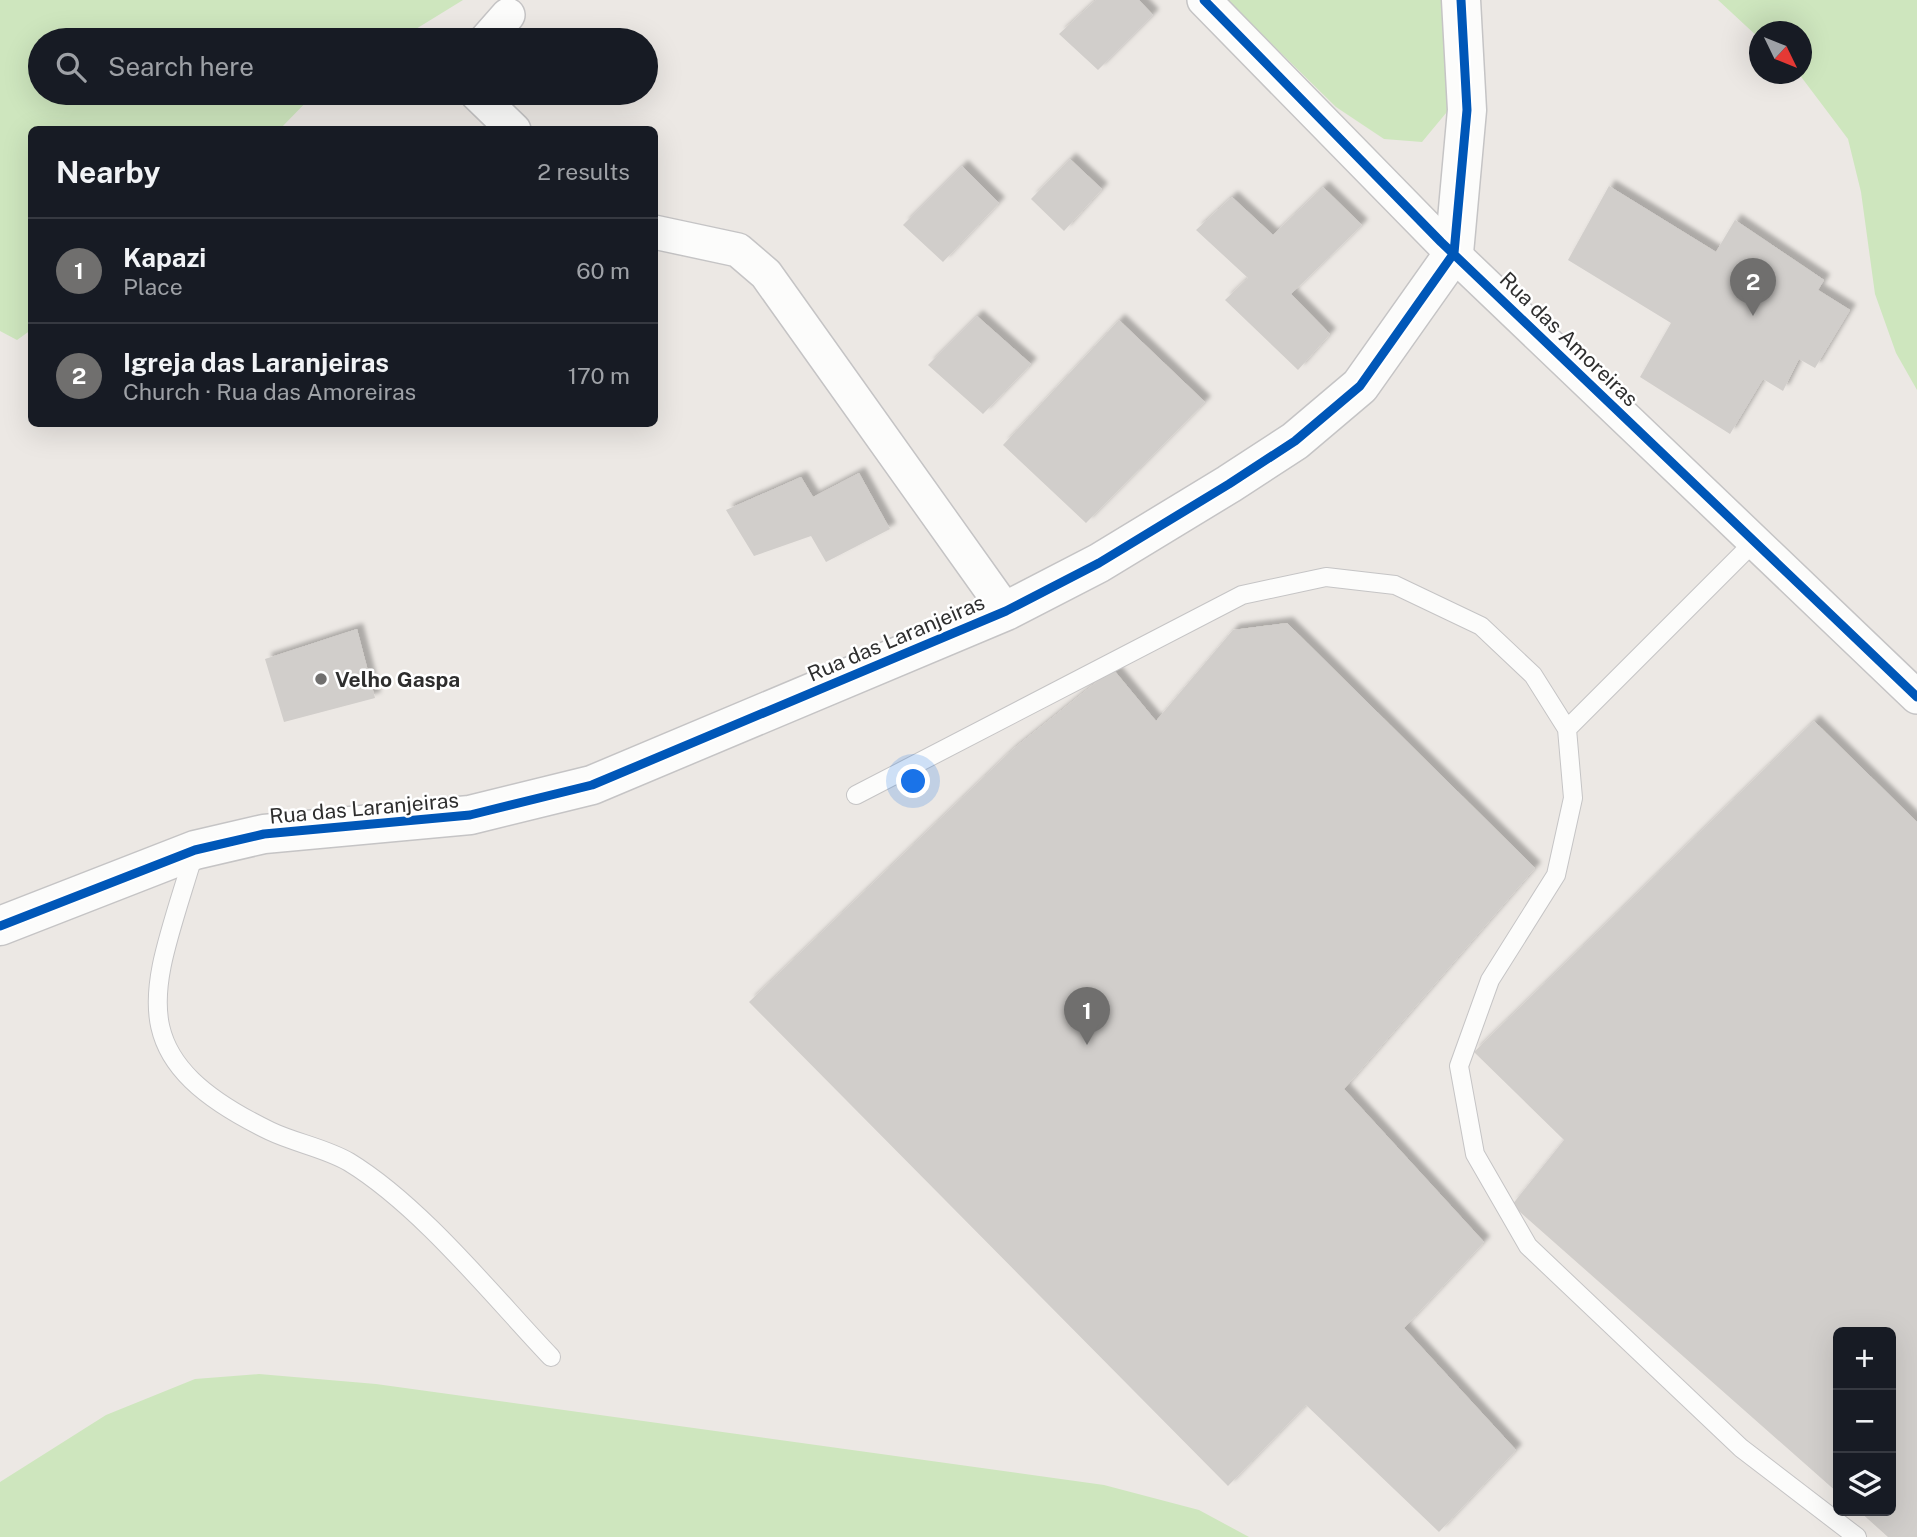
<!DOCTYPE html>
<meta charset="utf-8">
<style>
:root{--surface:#171b24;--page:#242831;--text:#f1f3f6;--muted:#9ea1a6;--line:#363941;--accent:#706f6e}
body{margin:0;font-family:"Public Sans",sans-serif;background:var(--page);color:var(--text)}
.controls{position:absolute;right:21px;bottom:21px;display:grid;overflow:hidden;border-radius:10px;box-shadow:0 7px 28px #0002}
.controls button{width:63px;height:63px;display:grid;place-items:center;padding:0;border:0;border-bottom:2px solid var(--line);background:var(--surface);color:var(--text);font:35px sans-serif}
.compass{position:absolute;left:1749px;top:21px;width:63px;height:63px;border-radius:50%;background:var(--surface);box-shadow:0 7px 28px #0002;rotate:133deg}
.you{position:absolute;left:914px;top:782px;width:24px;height:24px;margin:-18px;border:5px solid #fff;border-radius:50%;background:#1a73e8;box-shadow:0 0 0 10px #1a73e833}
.badge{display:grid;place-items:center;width:46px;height:46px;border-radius:50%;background:var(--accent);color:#fff;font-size:23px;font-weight:700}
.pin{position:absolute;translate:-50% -58px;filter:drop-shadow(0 2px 4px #0008)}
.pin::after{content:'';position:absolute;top:37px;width:24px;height:21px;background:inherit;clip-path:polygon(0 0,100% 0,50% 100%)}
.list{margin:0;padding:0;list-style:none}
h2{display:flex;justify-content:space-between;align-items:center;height:91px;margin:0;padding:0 28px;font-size:30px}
h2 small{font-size:23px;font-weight:400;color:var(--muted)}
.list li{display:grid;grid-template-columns:46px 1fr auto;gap:21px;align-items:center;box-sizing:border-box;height:105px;padding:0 28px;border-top:2px solid var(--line)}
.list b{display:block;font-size:26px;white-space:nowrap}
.list p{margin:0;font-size:23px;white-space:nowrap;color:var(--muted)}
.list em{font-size:23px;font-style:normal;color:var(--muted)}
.icon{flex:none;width:38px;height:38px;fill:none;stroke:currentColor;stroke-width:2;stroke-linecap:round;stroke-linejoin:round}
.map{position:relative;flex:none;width:1917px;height:1537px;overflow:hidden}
.search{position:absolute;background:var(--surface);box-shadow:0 7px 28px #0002;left:28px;top:28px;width:630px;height:77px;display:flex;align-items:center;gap:18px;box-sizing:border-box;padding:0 24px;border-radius:38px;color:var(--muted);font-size:26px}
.panel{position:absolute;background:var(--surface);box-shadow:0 7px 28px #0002;left:28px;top:126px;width:630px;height:301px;border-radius:10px}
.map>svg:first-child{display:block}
.green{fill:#cee6be}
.building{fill:#d1cecb;filter:url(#shadow)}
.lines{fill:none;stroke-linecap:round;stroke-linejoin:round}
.service-casing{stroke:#c5c4c5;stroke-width:20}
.minor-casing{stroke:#c5c4c5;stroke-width:36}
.tertiary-casing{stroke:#c5c4c5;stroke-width:41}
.service{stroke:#fcfcfb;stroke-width:18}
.minor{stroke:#fcfcfb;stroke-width:33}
.tertiary{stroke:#fcfcfb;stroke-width:38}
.cycleway-casing{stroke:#fff;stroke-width:13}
.cycleway{stroke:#0057b8;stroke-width:9}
.poi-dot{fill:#706f6e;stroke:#fff;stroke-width:2.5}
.labels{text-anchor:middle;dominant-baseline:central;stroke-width:5;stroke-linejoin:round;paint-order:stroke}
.street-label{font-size:21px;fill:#2e2e2e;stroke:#fff}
.poi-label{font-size:21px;font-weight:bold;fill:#2e2e2e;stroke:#fff;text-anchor:start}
</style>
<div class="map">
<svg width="1917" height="1537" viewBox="0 0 1917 1537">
<defs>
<filter id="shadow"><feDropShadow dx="6" dy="-6" stdDeviation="2" flood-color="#0004"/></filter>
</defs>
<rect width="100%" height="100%" fill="#ece8e4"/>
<path class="green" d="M0 0H463L398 40H40V93H315L280 129 32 130 31 330 17 340 0 331Z
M1227 0H1453L1456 101 1422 142 1384 139 1336 107Z
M1718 0H1917V390L1896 353 1875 294 1861 192 1848 139 1799 74 1801 32H1759V38Z
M259 1374 376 1384 1104 1485 1199 1510 1249 1537H0V1482L106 1415 195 1379Z"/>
<path class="building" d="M1096 0H1139L1153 15 1098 70 1059 34Z
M1070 159 1102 189 1064 231 1031 199Z
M962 166 999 203 943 262 903 225Z
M1609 186 1716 252 1735 220 1824 280 1818 290 1850 310 1815 368 1799 359 1783 391 1763 379 1730 434 1640 377 1671 323 1568 260Z
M1323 187 1362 225 1291 294 1330 334 1298 370 1225 300 1248 278 1196 230 1232 197 1273 235Z
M977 316 1031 364 983 414 928 365Z
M1119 320 1205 402 1086 523 1003 445Z
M859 473 890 529 826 562 811 536 754 556 726 510 801 477 813 497Z
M1287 623 1535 868 1344 1089 1484 1242 1404 1328 1516 1450 1439 1532 1306 1405 1228 1486 749 1002 1012 750 1113 669 1156 721 1233 630Z
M357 629 375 698 284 722 265 659Z
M1814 721 1917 822V1537H1888L1859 1511H1891V1332H1838V1493L1512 1205 1564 1140 1474 1052Z"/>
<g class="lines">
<g class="service-casing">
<path id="service" d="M1567 729 1573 798 1556 875 1490 980 1459 1066 1475 1154 1528 1246 1741 1448 1857 1537
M856 795 1242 595 1326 577 1395 585 1481 626 1533 675 1567 729 1755 541
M195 850C154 989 113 1055 270 1131 295 1143 325 1148 349 1162 421 1206 492 1295 551 1357"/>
</g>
<g class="minor-casing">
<path id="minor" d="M1204 0 1441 242 1917 697
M486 40 508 15
M476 93 514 130
M654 232 738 250 766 274 1006 611"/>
</g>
<g class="tertiary-casing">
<path id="tertiary" d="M0 926 195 850 264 834 470 815 592 785 1006 611 1099 563 1229 484 1295 441 1360 386 1454 253 1467 110 1461 0"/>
</g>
<use href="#service" class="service"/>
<use href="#minor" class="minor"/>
<use href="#tertiary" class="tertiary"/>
<g class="cycleway-casing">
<path id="cycleway" d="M1204 0 1441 242 1917 697
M0 926 195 850 264 834 470 815 592 785 1006 611 1099 563 1229 484 1295 441 1360 386 1454 253 1467 110 1461 0"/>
</g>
<use href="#cycleway" class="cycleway"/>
</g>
<circle class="poi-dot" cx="321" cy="679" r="7"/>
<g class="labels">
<g class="street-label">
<text transform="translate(1569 339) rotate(44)">Rua das Amoreiras</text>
<text transform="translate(896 638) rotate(-23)">Rua das Laranjeiras</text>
<text transform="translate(364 808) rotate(-5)">Rua das Laranjeiras</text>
</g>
<g class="poi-label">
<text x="335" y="679">Velho Gaspa</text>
</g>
</g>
</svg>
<div class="controls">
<button>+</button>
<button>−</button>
<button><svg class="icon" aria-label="layers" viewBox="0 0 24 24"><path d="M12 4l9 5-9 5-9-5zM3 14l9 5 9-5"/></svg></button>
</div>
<svg class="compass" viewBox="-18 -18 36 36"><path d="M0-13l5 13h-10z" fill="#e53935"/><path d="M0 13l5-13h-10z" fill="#9ea1a6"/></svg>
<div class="you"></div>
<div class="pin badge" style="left:1087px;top:1045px">1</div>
<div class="pin badge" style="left:1753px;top:316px">2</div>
<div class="search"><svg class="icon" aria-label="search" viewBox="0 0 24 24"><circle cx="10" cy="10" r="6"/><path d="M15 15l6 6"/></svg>Search here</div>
<section class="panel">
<h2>Nearby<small>2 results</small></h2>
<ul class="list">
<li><span class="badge">1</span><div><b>Kapazi</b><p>Place</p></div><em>60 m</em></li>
<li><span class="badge">2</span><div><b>Igreja das Laranjeiras</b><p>Church · Rua das Amoreiras</p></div><em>170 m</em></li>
</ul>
</section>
</div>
